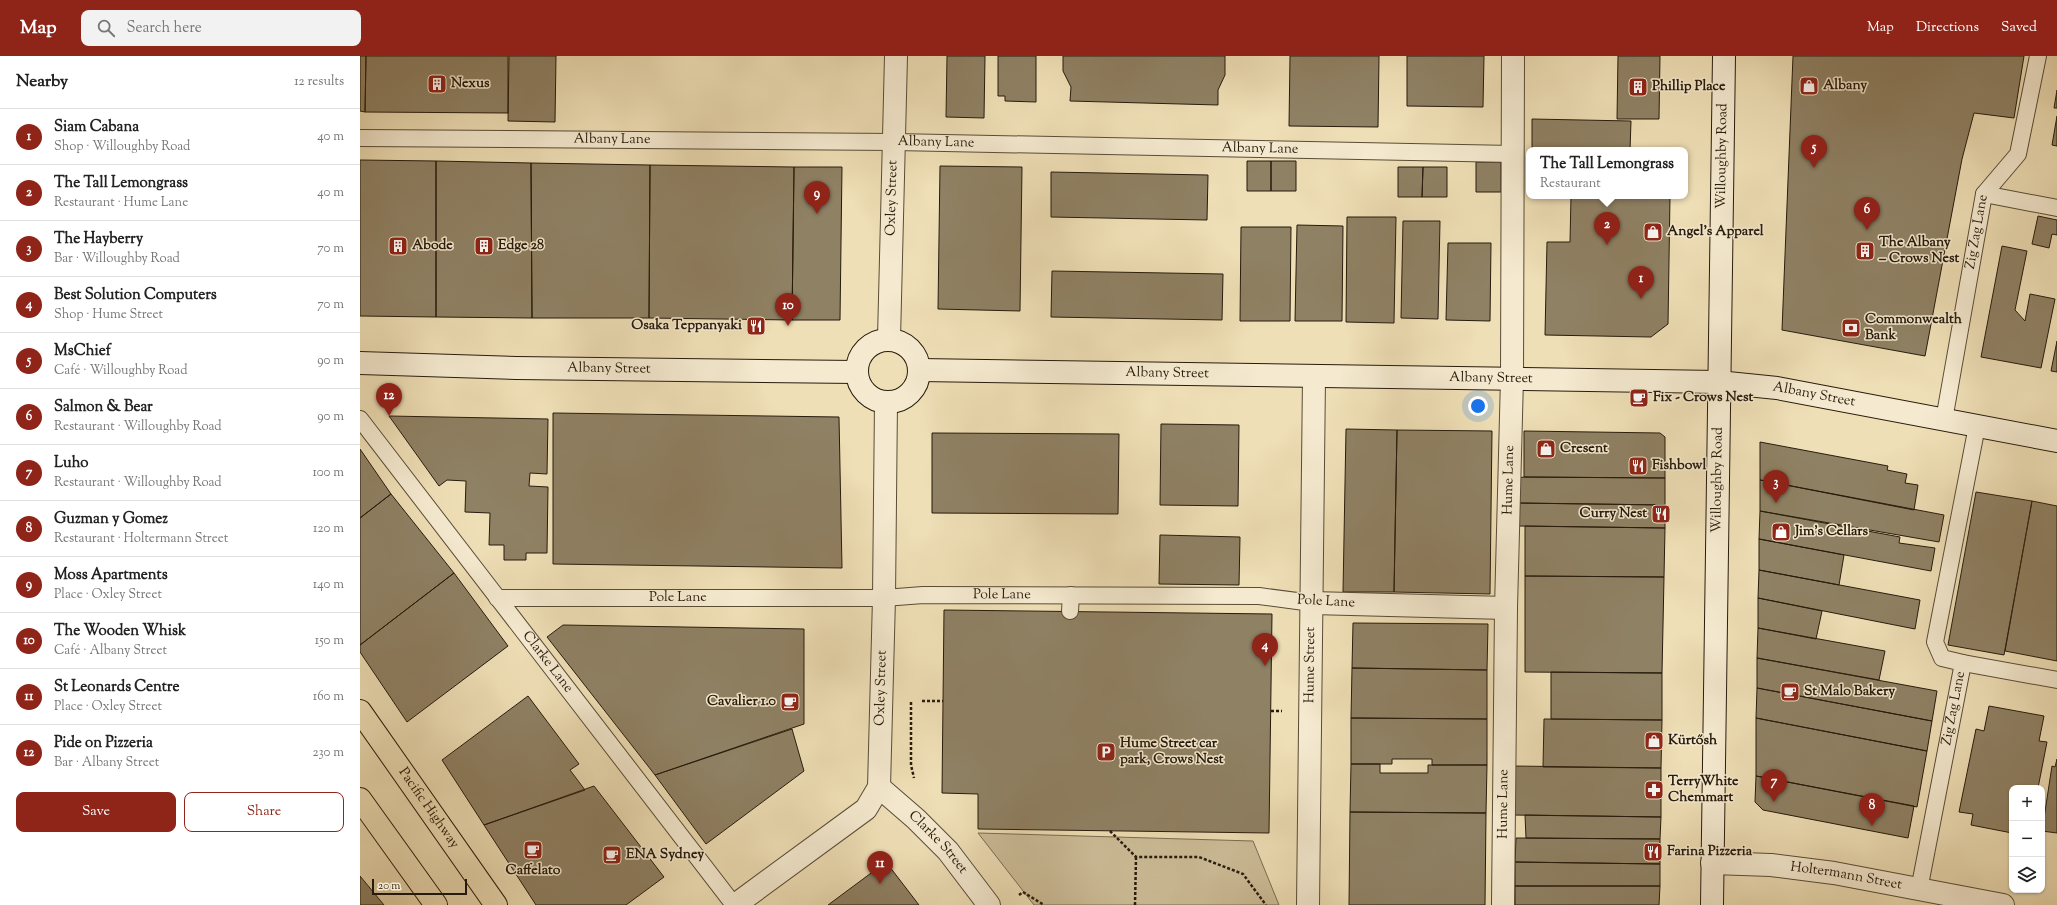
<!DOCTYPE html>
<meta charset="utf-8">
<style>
:root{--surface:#fff;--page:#f2f2f2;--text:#222;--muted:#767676;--line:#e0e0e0;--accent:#8f2418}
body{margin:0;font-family:"Sorts Mill Goudy",serif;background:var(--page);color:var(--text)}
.controls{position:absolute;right:12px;bottom:12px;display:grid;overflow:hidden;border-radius:8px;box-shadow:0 1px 3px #0004}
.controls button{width:36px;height:36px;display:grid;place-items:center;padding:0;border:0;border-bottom:1px solid var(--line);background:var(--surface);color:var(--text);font:20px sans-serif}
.scale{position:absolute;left:12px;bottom:10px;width:95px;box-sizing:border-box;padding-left:4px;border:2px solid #271b0c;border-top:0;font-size:11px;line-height:14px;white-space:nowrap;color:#271b0c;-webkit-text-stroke:3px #f5ead0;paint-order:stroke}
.you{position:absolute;left:1118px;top:350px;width:14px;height:14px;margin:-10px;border:3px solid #fff;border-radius:50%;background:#1a73e8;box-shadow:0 0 0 6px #1a73e833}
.badge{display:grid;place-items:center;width:26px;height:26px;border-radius:50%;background:var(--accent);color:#fff;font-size:13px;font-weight:700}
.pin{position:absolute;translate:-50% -33px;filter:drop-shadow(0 1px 2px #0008)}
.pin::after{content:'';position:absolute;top:21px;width:14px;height:12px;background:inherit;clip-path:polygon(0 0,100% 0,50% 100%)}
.popup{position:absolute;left:1166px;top:91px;width:162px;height:52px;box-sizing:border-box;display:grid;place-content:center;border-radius:8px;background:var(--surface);filter:drop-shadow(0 1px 3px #0005);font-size:13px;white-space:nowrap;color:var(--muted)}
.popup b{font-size:15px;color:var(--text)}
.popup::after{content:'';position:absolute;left:50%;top:100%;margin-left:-8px;border:8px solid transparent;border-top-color:var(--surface)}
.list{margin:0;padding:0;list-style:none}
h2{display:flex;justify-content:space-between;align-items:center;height:52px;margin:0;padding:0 16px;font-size:17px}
h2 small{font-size:13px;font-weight:400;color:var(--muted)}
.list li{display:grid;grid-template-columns:26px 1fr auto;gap:12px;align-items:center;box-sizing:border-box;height:56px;padding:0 16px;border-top:1px solid var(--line)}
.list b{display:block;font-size:15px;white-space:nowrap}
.list p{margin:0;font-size:13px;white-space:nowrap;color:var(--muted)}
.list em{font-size:13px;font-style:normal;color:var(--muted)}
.actions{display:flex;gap:8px;padding:12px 16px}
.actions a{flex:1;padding:9px 0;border:1px solid var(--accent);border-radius:8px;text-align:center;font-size:14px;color:var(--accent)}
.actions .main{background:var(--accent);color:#fff}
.icon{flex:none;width:22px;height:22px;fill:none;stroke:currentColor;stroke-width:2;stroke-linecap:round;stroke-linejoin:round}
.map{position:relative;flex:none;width:1697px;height:849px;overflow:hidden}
header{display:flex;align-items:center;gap:24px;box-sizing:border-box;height:56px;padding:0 20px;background:var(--accent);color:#fff}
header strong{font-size:19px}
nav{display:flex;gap:22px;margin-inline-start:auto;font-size:14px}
.search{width:280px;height:36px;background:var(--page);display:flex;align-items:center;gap:10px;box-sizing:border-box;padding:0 14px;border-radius:8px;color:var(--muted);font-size:15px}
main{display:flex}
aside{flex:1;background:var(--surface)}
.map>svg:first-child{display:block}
.green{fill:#cdbe99;stroke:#7a6c52}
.building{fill:#8f8164;stroke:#271b0c}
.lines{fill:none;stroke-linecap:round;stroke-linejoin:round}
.lane-casing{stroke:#594c36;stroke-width:18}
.street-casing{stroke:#594c36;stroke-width:24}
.secondary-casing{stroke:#271b0c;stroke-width:24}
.primary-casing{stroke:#271b0c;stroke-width:24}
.path{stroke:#271b0c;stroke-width:2.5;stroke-dasharray:3 2;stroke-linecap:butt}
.lane{stroke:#f5ead0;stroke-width:16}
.street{stroke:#f5ead0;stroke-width:22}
.secondary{stroke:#f5ead0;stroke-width:22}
.primary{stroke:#efdfb6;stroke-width:22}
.labels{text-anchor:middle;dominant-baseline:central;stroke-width:3;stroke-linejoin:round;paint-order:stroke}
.poi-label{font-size:14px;font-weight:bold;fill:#271b0c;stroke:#f5ead0;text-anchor:start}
.street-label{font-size:14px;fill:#271b0c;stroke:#f5ead0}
</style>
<header>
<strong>Map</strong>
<div class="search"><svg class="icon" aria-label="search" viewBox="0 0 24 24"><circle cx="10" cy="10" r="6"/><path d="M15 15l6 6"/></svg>Search here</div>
<nav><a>Map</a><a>Directions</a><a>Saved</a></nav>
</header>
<main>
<aside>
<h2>Nearby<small>12 results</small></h2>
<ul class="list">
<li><span class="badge">1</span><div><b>Siam Cabana</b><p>Shop · Willoughby Road</p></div><em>40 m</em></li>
<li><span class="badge">2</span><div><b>The Tall Lemongrass</b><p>Restaurant · Hume Lane</p></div><em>40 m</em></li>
<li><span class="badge">3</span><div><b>The Hayberry</b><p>Bar · Willoughby Road</p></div><em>70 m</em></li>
<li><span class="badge">4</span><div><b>Best Solution Computers</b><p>Shop · Hume Street</p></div><em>70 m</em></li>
<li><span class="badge">5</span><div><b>MsChief</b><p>Café · Willoughby Road</p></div><em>90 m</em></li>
<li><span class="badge">6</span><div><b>Salmon &amp; Bear</b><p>Restaurant · Willoughby Road</p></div><em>90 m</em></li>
<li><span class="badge">7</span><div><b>Luho</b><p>Restaurant · Willoughby Road</p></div><em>100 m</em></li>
<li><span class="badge">8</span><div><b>Guzman y Gomez</b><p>Restaurant · Holtermann Street</p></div><em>120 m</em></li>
<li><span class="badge">9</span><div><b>Moss Apartments</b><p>Place · Oxley Street</p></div><em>140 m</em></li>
<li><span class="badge">10</span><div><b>The Wooden Whisk</b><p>Café · Albany Street</p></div><em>150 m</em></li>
<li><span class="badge">11</span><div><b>St Leonards Centre</b><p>Place · Oxley Street</p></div><em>160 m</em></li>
<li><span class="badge">12</span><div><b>Pide on Pizzeria</b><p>Bar · Albany Street</p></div><em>230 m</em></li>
</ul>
<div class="actions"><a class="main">Save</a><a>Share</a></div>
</aside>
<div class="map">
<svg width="1697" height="849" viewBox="0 0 1697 849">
<rect width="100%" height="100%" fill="#efdfb6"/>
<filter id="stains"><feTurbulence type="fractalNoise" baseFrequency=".005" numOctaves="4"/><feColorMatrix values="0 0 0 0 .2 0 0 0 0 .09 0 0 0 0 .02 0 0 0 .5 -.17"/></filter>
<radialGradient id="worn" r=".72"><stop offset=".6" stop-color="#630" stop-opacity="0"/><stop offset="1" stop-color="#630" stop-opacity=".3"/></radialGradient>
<path class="green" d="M618 777 893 785 919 849H674Z"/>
<path class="building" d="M0 0H6L5 56 0 55Z
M6 0H148V57L5 56Z
M149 0H196L195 66 148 65Z
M587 0H625L624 62 586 61Z
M638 0H676V46L645 45V40H638Z
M703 0H865V19L858 34V49L710 45 711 31 703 15Z
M930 0H1019L1018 71 929 70Z
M1047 0H1124L1123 51 1047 50Z
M1258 0H1300L1299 63H1257Z
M1433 0H1664L1654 62 1614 57 1602 103 1565 300 1422 274Z
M1697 34V52H1694Z
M1697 60V90L1692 89Z
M1172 63 1271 65 1270 94H1172Z
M0 104 76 105V261L0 260Z
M76 105 171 107 172 262 76 261Z
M887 105H911V135H887Z
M911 105H936V135H911Z
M1116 106H1141V136H1116Z
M171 107 290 109 289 262H172Z
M290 109 434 111 432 264 289 262Z
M580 110 662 111 660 255 578 253Z
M434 111H482L480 264H432Z
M1038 111H1063L1062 141H1038Z
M1063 111H1087V141H1062Z
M691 116 848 119 847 164 691 161Z
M1211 140H1310L1308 268 1291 281 1185 279 1187 186H1210Z
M1678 160 1697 164V179L1692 178 1689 192 1672 188Z
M987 161H1036L1034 267 986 266Z
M1043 165H1080L1078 263 1041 262Z
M937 169 983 170 982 265H935Z
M881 171H931L930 265H880Z
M1088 187H1131L1130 265 1086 264Z
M1642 190 1667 195 1655 254 1665 265 1670 238 1695 243 1681 312 1621 301Z
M692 215 863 218 862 264 691 261Z
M1697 285V316L1691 315Z
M193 357 479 361 482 512 193 508Z
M29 360 188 363 187 418 170 417 169 430 188 431 187 497H166V504H144V489H129L130 457 105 456 106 425 87 424 79 430Z
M801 368 879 369 878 450 800 449Z
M986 373 1037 374 1034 536H983Z
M1037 374 1132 375 1130 538 1034 536Z
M1164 375 1300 377 1305 381V422L1164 421Z
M572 377 759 378 758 458 572 457Z
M1400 386 1528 410 1527 414 1547 418 1545 427 1558 429 1554 454 1400 424Z
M0 393 31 438 0 462Z
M1164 421 1305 422V449L1157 447 1158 422Z
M1400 424 1584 459 1579 486 1400 455Z
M1616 436 1672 445 1644 599 1588 589Z
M31 438 94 517 0 589V462Z
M1672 445 1697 450V605L1645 595Z
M1157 447 1305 449V472L1157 470Z
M1400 455 1540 481 1539 487 1575 492 1571 515 1399 483Z
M1165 470 1305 472 1304 521 1165 520Z
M800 479 880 481 879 529 799 528Z
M1399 483 1484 499 1479 529 1399 514Z
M1399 514 1560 544 1555 573 1398 542Z
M94 517 148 590 47 666 0 596V589Z
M1165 520 1304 521 1302 617 1165 616Z
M1398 542 1462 555 1456 583 1398 572Z
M584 554 912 558 909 777 618 773V738L582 737Z
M993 567 1128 568 1127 614 992 612Z
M203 569 444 573V668L295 719 187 581Z
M1398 572 1525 595 1519 624 1397 602Z
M1397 602 1577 635 1572 665 1397 632Z
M992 612 1127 614V663L991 662Z
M1191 616 1302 617V664L1191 663Z
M1397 632 1572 665 1567 695 1396 662Z
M168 640 219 708 210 714 225 734 124 769 82 704Z
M1629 650 1684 660 1679 685 1687 686 1678 732H1652V777L1611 769 1613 758 1599 756 1616 673 1624 675Z
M991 662 1127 663V709H1072V703H1032V708H991Z
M1396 662 1567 695 1557 751 1396 720Z
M1184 663 1302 664 1301 712 1183 711Z
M432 673 444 715 346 788 295 719Z
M1697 703V777L1682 775 1692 710 1695 711Z
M991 708H1020V717H1068V709H1127L1126 757 990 756Z
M1153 710 1301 712V761L1152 759Z
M1396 720 1554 750 1548 782 1403 754 1395 746Z
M234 730 304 821 266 849H176L124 769Z
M990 756 1126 757 1125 849H989Z
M1165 759 1301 761 1300 783 1166 782Z
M1156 782 1300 783V808L1155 806Z
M526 806 559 849H468Z
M1155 806 1300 808V830H1155Z
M0 820 24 849H0Z
M1155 830H1300L1299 849H1155Z"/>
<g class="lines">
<g class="lane-casing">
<g id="lane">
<path id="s1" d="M0 82 535 86 1153 98"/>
<path d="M1624 138 1697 152"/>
<path id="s2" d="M0 363 374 849"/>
<path id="s3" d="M1584 364 1624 138 1658 98 1678 0"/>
<path id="s4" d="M137 542H524L563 539 899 540 952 547"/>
<path d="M710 555 711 539"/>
<path d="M1603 607 1697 624"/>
<path id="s5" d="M1559 834 1603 607 1582 602 1575 586 1617 370"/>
</g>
</g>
<g class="street-casing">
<g id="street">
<path id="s6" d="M529 283 536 0"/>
<path d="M952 547 1146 552"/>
<path id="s7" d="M519 731 556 763 588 795 629 849"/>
<path id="s8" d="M1352 807 1411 809 1474 817 1643 849"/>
<path id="s9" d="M375 849 506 753 519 731 524 542 526 346"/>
<path id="s10" d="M948 849 954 321"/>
<path id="s11" d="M1143 849 1146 552 1152 322 1153 0"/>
</g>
</g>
<g class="secondary-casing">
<g id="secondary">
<circle cx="528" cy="315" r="31"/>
<path id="s12" d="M0 307 156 312 497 316"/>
<path id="s13" d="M560 314 1358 326 1417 332 1697 385"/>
<path id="s14" d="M1352 849 1364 0"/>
</g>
</g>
<g class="primary-casing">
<g id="primary">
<path id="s15" d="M0 655 136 849"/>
<path d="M0 743 76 849"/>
</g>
</g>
<path class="path" d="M562 645H583
M551 646V709L554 722
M911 655H922
M750 775 776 801H839L883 818 906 849
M659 839 663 836 684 849
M775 849 776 801"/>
<use href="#lane" class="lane"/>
<use href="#street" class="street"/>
<use href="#secondary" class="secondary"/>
<use href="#primary" class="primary"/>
</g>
<defs>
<g id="building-square" transform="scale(1)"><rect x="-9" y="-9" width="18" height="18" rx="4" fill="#8f2418" stroke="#f5ead0"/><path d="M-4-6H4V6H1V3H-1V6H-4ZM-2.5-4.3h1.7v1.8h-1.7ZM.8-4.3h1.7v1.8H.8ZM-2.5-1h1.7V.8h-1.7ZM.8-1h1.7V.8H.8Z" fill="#fff"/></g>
<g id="shop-square" transform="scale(1)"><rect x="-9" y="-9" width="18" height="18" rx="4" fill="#8f2418" stroke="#f5ead0"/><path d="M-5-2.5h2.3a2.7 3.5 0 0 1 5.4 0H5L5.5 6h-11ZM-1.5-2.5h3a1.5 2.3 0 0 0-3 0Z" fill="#fff"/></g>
<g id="restaurant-square" transform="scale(1)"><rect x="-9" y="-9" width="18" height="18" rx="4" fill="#8f2418" stroke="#f5ead0"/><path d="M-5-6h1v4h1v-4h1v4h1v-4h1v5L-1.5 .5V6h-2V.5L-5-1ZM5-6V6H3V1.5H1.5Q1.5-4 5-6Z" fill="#fff"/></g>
<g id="bank-square" transform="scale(1)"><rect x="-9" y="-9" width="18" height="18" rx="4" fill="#8f2418" stroke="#f5ead0"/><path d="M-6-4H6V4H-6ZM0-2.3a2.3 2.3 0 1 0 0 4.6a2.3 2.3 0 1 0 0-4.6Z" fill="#fff"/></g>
<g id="cafe-square" transform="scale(1)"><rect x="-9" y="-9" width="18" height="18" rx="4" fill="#8f2418" stroke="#f5ead0"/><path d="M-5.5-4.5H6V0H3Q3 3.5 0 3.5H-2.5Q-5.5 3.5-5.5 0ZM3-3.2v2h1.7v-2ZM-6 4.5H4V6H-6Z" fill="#fff"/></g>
<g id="parking-square" transform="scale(1)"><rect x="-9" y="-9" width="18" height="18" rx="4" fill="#8f2418" stroke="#f5ead0"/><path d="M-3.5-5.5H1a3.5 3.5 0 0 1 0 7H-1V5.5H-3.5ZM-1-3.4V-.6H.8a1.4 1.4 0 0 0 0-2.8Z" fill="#fff"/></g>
<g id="pharmacy-square" transform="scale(1)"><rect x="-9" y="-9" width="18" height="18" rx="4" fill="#8f2418" stroke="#f5ead0"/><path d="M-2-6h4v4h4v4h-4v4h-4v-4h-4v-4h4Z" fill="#fff"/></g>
</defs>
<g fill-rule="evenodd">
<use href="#building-square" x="77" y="28"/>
<use href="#shop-square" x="1449" y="30"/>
<use href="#building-square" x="1278" y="31"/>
<use href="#shop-square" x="1293" y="176"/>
<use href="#building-square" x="38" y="190"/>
<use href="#building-square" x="124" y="190"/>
<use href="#building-square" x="1505" y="195"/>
<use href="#restaurant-square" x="396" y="270"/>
<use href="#bank-square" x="1491" y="272"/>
<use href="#cafe-square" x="1279" y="342"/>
<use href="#shop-square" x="1186" y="393"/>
<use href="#restaurant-square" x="1278" y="410"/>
<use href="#restaurant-square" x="1301" y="458"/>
<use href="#shop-square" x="1421" y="476"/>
<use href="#cafe-square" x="1430" y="636"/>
<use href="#cafe-square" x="430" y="646"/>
<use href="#shop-square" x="1294" y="685"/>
<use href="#parking-square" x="746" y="696"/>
<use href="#pharmacy-square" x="1294" y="734"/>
<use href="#cafe-square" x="173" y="794"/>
<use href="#restaurant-square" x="1293" y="796"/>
<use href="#cafe-square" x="252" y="799"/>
</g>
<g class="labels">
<g class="poi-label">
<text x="91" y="28">Nexus</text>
<text x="1463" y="30">Albany</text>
<text x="1292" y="31">Phillip Place</text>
<text x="1307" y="176">Angel's Apparel</text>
<text x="1519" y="187">The Albany<tspan x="1519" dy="16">– Crows Nest</tspan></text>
<text x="52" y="190">Abode</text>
<text x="138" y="190">Edge 28</text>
<text x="1505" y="264">Commonwealth<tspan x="1505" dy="16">Bank</tspan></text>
<text x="382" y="270" text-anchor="end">Osaka Teppanyaki</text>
<text x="1293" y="342">Fix - Crows Nest</text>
<text x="1200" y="393">Cresent</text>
<text x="1292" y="410">Fishbowl</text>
<text x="1287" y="458" text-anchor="end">Curry Nest</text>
<text x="1435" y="476">Jim's Cellars</text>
<text x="1444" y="636">St Malo Bakery</text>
<text x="416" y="646" text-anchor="end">Cavalier 1.0</text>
<text x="1308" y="685">Kürtősh</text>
<text x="760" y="688">Hume Street car<tspan x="760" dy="16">park, Crows Nest</tspan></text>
<text x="1308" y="726">TerryWhite<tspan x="1308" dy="16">Chemmart</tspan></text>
<text x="1307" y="796">Farina Pizzeria</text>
<text x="266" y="799">ENA Sydney</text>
<text x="173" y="815" text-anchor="middle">Caffelato</text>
</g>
<g class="street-label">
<text stroke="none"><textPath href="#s1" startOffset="252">Albany Lane</textPath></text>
<text stroke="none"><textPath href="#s1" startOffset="576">Albany Lane</textPath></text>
<text stroke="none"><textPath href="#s1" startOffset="900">Albany Lane</textPath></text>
<text stroke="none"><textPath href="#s14" startOffset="749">Willoughby Road</textPath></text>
<text stroke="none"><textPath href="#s6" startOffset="141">Oxley Street</textPath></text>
<text stroke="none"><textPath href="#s3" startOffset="191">Zig Zag Lane</textPath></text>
<text stroke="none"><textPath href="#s12" startOffset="249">Albany Street</textPath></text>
<text stroke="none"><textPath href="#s13" startOffset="247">Albany Street</textPath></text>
<text stroke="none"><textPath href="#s13" startOffset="571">Albany Street</textPath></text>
<text stroke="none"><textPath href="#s13" startOffset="895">Albany Street</textPath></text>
<text stroke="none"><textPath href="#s14" startOffset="425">Willoughby Road</textPath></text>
<text stroke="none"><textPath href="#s11" startOffset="425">Hume Lane</textPath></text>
<text stroke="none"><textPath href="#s4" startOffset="505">Pole Lane</textPath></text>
<text stroke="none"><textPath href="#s4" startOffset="181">Pole Lane</textPath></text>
<text transform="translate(966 546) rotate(3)">Pole Lane</text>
<text stroke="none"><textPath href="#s2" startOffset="307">Clarke Lane</textPath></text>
<text stroke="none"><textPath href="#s10" startOffset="240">Hume Street</textPath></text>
<text stroke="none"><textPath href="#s9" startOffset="287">Oxley Street</textPath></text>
<text stroke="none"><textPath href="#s5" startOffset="185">Zig Zag Lane</textPath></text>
<text stroke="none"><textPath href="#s11" startOffset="101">Hume Lane</textPath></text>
<text stroke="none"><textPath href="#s15" startOffset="119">Pacific Highway</textPath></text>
<text stroke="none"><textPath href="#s7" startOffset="81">Clarke Street</textPath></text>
<text stroke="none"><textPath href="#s8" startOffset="135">Holtermann Street</textPath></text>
</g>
</g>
<rect width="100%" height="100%" filter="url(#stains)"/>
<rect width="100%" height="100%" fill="url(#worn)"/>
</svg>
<div class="controls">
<button>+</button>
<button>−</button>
<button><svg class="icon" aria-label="layers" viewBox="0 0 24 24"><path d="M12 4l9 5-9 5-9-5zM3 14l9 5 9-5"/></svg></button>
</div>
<div class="scale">20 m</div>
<div class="you"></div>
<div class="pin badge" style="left:1281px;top:243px">1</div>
<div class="pin badge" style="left:1247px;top:189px">2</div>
<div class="popup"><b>The Tall Lemongrass</b>Restaurant</div>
<div class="pin badge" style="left:1416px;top:447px">3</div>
<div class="pin badge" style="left:905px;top:610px">4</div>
<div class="pin badge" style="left:1454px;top:112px">5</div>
<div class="pin badge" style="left:1507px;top:174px">6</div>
<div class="pin badge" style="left:1414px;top:746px">7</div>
<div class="pin badge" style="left:1512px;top:770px">8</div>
<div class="pin badge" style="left:457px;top:158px">9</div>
<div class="pin badge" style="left:428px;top:270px">10</div>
<div class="pin badge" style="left:520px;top:828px">11</div>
<div class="pin badge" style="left:29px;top:360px">12</div>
</div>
</main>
